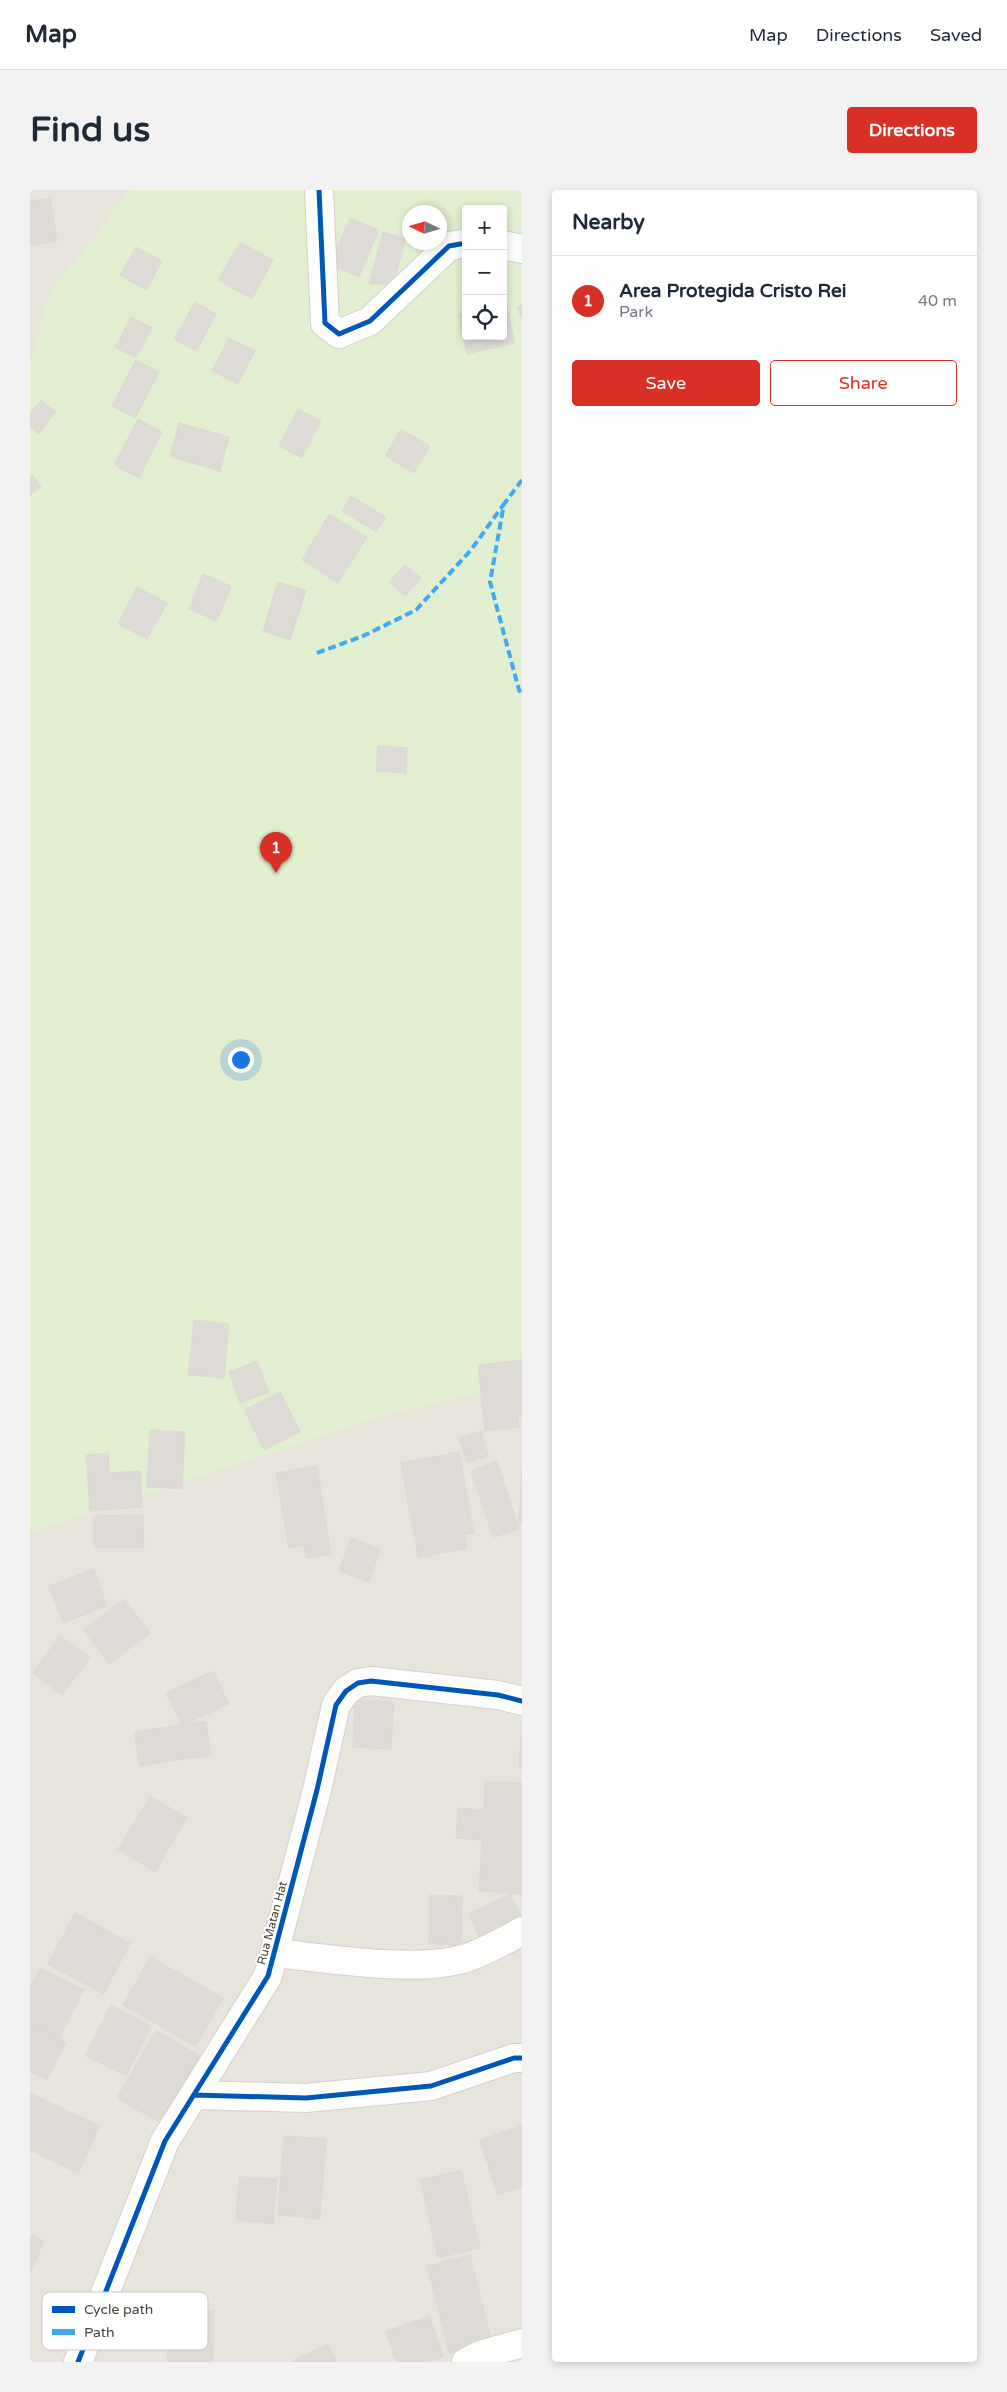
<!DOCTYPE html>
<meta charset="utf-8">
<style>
:root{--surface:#fff;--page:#f2f2f3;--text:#1f2937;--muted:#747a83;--line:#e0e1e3;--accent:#d93025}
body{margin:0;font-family:"Varela Round",sans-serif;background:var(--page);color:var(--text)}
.controls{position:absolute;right:15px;top:15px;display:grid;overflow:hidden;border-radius:5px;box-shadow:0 2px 8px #0003}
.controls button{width:45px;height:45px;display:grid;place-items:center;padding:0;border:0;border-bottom:1px solid var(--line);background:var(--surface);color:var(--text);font:25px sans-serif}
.compass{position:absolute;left:372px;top:15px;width:45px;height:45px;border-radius:50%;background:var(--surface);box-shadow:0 2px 8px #0003;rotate:274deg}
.you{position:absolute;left:210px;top:869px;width:18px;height:18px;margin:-12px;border:4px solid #fff;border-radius:50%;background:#1a73e8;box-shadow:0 0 0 8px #1a73e833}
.badge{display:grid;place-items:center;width:32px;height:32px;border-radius:50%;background:var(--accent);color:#fff;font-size:16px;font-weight:700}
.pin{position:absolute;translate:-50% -41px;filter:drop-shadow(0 1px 2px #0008)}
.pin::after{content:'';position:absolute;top:26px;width:18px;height:15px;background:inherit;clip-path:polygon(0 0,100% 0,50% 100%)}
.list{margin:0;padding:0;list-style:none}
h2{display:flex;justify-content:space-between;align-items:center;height:65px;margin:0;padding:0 20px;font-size:21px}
h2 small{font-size:16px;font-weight:400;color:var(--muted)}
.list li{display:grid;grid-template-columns:32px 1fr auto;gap:15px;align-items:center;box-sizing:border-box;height:90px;padding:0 20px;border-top:1px solid var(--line)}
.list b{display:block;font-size:19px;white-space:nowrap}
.list p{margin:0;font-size:16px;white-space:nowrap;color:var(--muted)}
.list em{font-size:16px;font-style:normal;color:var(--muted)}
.actions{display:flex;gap:10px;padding:15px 20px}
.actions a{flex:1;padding:11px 0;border:1px solid var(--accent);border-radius:5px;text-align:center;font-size:18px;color:var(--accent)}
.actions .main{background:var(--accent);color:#fff}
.icon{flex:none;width:28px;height:28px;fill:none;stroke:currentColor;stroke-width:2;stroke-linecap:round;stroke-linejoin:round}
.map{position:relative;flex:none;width:492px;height:2172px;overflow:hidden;border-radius:5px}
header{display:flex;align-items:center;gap:30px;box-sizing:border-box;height:70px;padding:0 25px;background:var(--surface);border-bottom:1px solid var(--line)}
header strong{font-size:24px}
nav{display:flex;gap:28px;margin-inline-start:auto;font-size:18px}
.intro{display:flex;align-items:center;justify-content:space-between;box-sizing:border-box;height:120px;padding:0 30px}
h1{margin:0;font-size:35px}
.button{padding:12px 22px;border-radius:5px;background:var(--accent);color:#fff;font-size:18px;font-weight:700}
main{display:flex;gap:30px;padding:0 30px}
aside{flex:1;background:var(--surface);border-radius:5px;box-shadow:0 2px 8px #0003}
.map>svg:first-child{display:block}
.residential{fill:#e7e4dc;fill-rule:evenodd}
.green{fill:#e1eecf;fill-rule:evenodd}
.building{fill:#dedbd6;stroke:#dcd9d4}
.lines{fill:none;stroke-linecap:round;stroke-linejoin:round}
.minor-casing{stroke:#d2d0cb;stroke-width:30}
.minor{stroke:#fdfdfc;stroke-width:28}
.quiet{stroke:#3fa9f5;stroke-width:4;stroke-dasharray:8 4;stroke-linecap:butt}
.cycleway-casing{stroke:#fff;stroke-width:8}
.cycleway{stroke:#0057b8;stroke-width:5}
.labels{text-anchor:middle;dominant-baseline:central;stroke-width:4;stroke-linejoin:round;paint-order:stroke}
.street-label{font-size:12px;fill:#4b4439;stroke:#fff}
.key{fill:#fff;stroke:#c9c7c4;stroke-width:1}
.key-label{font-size:14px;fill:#4b4439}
</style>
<header>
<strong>Map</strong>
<nav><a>Map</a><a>Directions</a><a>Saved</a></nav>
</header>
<div class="intro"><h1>Find us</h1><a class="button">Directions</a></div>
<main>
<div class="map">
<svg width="492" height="2172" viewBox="0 0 492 2172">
<rect width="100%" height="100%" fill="#f4f2ee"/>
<path class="residential" d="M0 0H492V2172H0ZM436 19H473V146H436ZM380 22H410V52H380Z"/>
<path class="green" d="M100 0H492V1193L359 1224 0 1343V173L19 105ZM436 19H473V146H436ZM380 22H410V52H380Z"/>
<path class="building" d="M20 8 27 51 0 55V11Z
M320 28 349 40 329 87 300 75Z
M353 42 376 49 363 94H339Z
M210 52 243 70 222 109 188 90Z
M106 57 132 71 116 100 90 85Z
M165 112 186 124 166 161 144 149Z
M473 113H476L485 153 437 164 428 124 436 122V146H473Z
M492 115V129L487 117Z
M101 127 122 138 106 168 85 157Z
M199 148 225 161 208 194 182 181Z
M106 170 129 182 105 228 82 216Z
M11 210 26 222 9 244 0 237V223Z
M268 219 291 231 272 268 249 256Z
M108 229 132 242 109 288 84 275Z
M149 233 199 247 190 281 140 267Z
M371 239 400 256 384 283 355 266Z
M3 285 11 297 0 305V287Z
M321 306 356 327 346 342 312 321Z
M299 324 337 347 308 393 272 370Z
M375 374 391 388 375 406 359 392Z
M173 384 201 396 187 431 159 419Z
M248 392 276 401 260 450 233 441Z
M107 397 137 413 117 449 88 434Z
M348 556 377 558 376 583 346 581Z
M164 1130 199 1134 194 1188 158 1185Z
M492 1170V1226L488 1227 489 1237 455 1241 448 1175Z
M227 1171 239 1202 210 1213 199 1182Z
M250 1202 270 1242 234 1260 214 1220Z
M120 1240 155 1242 152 1299 117 1297Z
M451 1241 458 1266 437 1273 429 1248Z
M429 1262 444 1343 435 1345 437 1358 388 1368 371 1273Z
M78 1263 79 1283 110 1281 112 1317 60 1321 56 1265Z
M467 1271 489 1339 463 1347 441 1281Z
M287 1276 301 1364 276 1368 274 1355 259 1358 246 1283Z
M492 1279V1333H489Z
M113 1325 114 1358H64L63 1326Z
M321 1348 350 1359 339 1392 309 1381Z
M64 1379 77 1416 33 1433 19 1396Z
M94 1409 120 1443 79 1474 54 1440Z
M30 1446 60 1468 32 1505 3 1483Z
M183 1481 199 1514 152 1535 136 1503Z
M325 1510 364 1512 361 1559 323 1557Z
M176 1531 181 1565 110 1576 104 1542Z
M492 1533V1577L489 1576Z
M455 1591 492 1593V1704L449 1701 452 1650 426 1648 428 1618 454 1620Z
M120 1606 157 1628 125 1682 88 1659Z
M480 1704 492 1727 450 1748 439 1724Z
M400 1705 432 1706 431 1755 399 1754Z
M45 1723 100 1753 74 1804 18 1774Z
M120 1767 193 1808 166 1857 93 1815Z
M10 1778 54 1800 29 1848 0 1833V1798Z
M81 1815 121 1836 96 1886 55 1865Z
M0 1833 36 1852 17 1890 0 1881Z
M126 1840 173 1868 134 1935 87 1908Z
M0 1903 70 1936 48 1983 0 1960Z
M492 1936V1997L467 2005 450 1950Z
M254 1946 296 1949 290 2029 248 2025Z
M431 1980 450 2058 408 2068 390 1990Z
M209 1987 247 1989 243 2034 206 2030Z
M0 2045 14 2051 0 2084Z
M440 2065 462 2152 419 2163 397 2076Z
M138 2120 184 2121 183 2172H137Z
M400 2126 413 2167 397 2172H366L356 2141Z
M298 2154 307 2172H261Z"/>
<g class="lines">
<g class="minor-casing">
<path id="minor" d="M289 0 295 133 309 144 340 131 419 56 436 53
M473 55 492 59
M245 1763C297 1768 382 1783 433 1769 453 1763 474 1751 492 1741
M164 1905 276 1908 401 1896 484 1868H492
M48 2172 135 1951 238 1786 287 1600 306 1515 316 1501 328 1493 341 1491 468 1505 492 1511
M436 2172 450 2165 492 2153"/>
</g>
<use href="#minor" class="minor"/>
<path class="quiet" d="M492 290 474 314 460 392 489 500 492 505
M287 463 333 446 386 420 441 360 474 314"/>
<g class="cycleway-casing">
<path id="cycleway" d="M289 0 295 133 309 144 340 131 419 56 436 53
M164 1905 276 1908 401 1896 484 1868H492
M48 2172 135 1951 238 1786 287 1600 306 1515 316 1501 328 1493 341 1491 468 1505 492 1511"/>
</g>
<use href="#cycleway" class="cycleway"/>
</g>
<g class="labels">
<g class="street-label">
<text transform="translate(242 1733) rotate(-75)">Rua Matan Hat</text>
</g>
</g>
<rect x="12" y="2102" width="166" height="58" rx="8" class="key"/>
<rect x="22" y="2116" width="23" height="7" fill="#0057b8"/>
<rect x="22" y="2139" width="23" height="6" fill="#3fa9f5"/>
<g class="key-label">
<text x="54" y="2124">Cycle path</text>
<text x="54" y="2147">Path</text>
</g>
</svg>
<div class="controls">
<button>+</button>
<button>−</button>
<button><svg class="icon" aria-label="locate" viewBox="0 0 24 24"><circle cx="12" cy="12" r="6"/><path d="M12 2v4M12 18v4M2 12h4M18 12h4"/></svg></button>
</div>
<svg class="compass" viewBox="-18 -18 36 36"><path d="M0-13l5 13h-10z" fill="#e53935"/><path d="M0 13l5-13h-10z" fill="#747a83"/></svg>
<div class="you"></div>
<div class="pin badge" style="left:246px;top:683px">1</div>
</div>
<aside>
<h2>Nearby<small></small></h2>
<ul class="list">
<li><span class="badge">1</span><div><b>Area Protegida Cristo Rei</b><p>Park</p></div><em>40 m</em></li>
</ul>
<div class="actions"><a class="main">Save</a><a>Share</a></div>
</aside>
</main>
